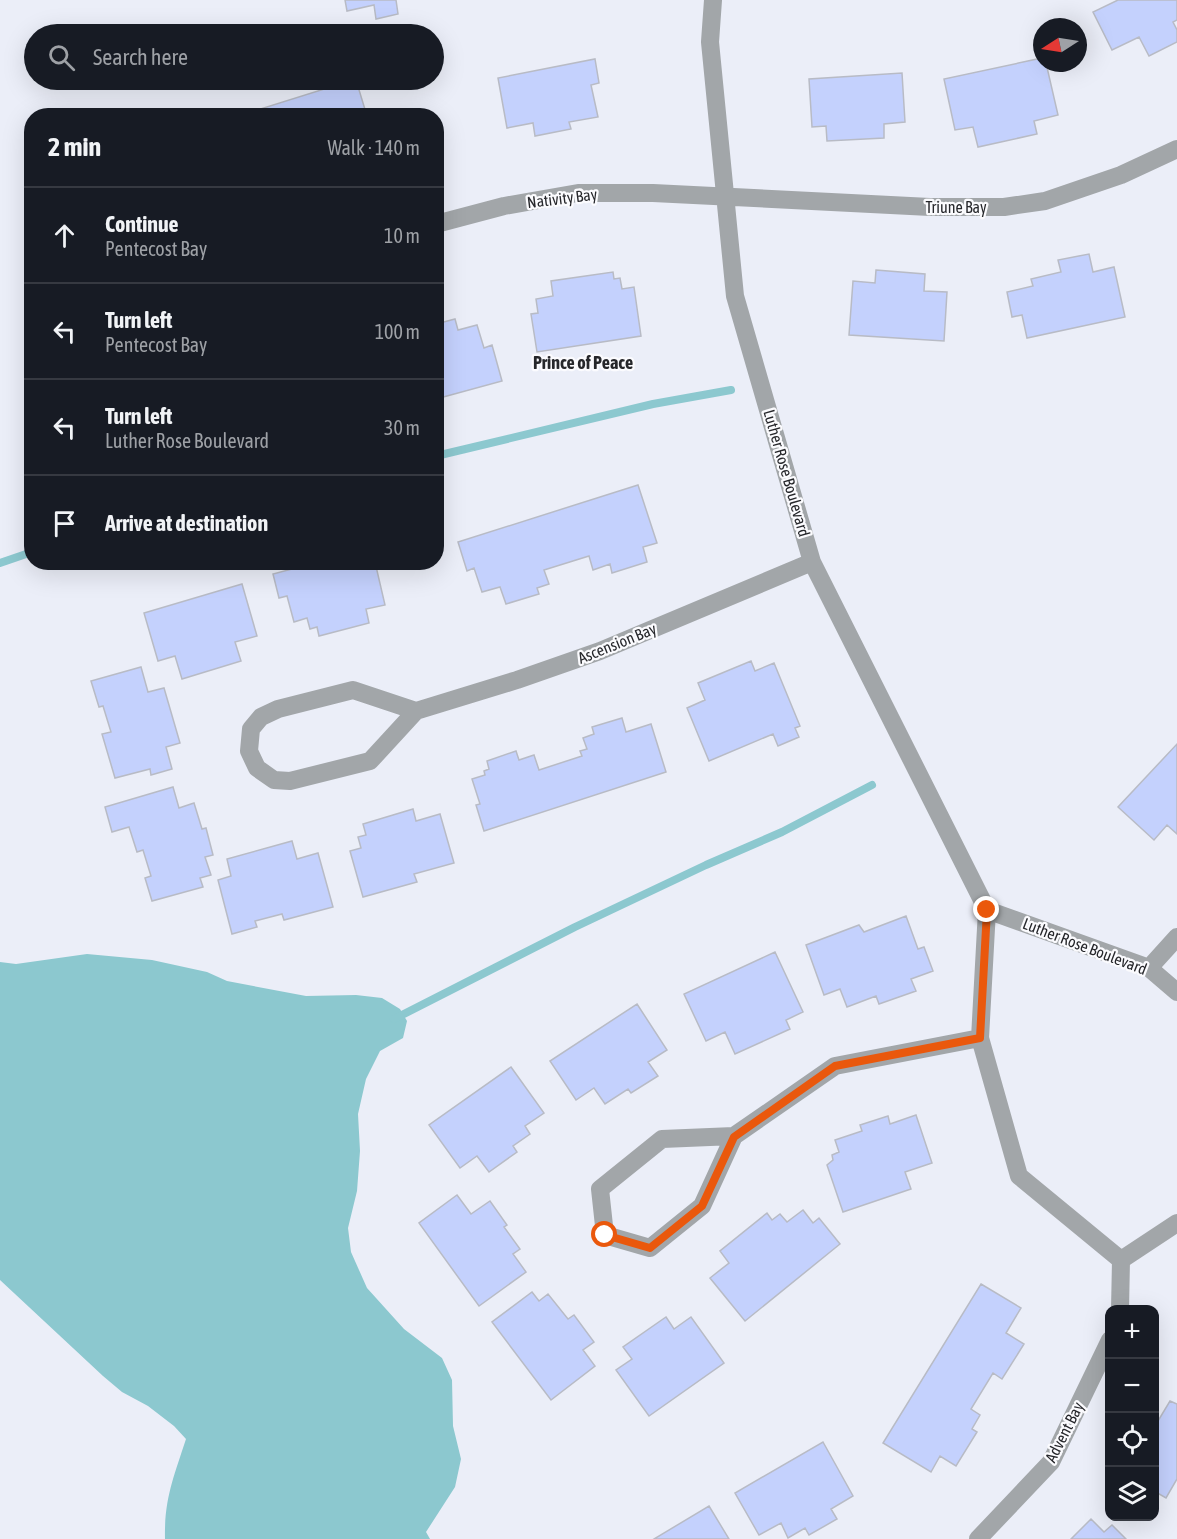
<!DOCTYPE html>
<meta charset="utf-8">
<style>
:root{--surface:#171b24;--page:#242831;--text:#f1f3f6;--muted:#9ea1a6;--line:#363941}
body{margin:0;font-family:"Asap Condensed",sans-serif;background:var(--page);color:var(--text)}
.controls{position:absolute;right:18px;bottom:18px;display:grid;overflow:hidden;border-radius:12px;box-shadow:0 6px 24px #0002}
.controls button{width:54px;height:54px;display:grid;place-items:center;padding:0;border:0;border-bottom:2px solid var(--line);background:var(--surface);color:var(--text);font:30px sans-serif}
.compass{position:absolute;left:1033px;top:18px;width:54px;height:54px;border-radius:50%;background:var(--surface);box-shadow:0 6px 24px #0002;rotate:258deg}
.stop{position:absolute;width:18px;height:18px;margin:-14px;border:4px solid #ea580c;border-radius:50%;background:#fff}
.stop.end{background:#ea580c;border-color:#fff;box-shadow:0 2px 6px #0008}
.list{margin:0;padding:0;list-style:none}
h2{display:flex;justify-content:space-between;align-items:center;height:78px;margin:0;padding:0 24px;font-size:26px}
h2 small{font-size:20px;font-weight:400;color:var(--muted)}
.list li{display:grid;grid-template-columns:39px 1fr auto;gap:18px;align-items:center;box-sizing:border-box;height:96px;padding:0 24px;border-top:2px solid var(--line)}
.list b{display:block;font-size:22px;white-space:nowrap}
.list p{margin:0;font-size:20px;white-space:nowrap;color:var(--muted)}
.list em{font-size:20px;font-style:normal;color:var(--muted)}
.icon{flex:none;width:33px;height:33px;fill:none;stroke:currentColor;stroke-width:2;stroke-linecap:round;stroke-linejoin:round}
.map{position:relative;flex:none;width:1177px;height:1539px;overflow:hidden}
.search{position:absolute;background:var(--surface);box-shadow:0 6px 24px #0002;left:24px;top:24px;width:420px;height:66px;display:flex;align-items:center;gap:15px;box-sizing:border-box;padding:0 21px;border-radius:33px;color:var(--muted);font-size:22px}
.panel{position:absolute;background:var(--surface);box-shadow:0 6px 24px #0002;left:24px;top:108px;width:420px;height:462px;border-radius:24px}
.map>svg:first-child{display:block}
.water{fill:#8cc8cf}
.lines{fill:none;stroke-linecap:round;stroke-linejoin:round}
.stream{stroke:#8cc8cf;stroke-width:8}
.building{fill:#c4d1fd;stroke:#b8bbc5;stroke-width:1.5}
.street{stroke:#a2a6a9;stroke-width:18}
.route{stroke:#ea580c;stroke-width:8}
.labels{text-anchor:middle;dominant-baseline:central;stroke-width:4.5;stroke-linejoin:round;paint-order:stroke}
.street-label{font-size:16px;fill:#26272b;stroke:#fbfbfe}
.neighbourhood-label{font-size:18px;font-weight:bold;fill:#26272b;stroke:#fbfbfe}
</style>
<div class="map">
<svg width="1177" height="1539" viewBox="0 0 1177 1539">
<rect width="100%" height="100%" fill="#ebeef8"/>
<path class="water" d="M87 954 152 960 207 972 227 981 306 996 356 995 382 998 400 1009 407 1021 403 1038 380 1051 366 1079 358 1114 360 1151 357 1191 348 1228 351 1252 367 1288 404 1329 442 1358 452 1380 453 1426 461 1459 455 1487 426 1532 430 1539H165C164 1499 174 1476 186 1439L174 1426 148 1406 122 1392 103 1376 0 1280V962L16 964Z"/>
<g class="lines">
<path class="stream" d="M436 456 653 404 731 390
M0 563 32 552
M394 1019 575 927 706 865 782 832 872 785"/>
</g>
<path class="building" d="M345 0H396L398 14 376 19 374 5 347 11Z
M1118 0H1177V20L1173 22 1177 30V42L1149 56 1139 37 1112 50 1093 12Z
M1042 58V63H1046L1058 115 1034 121 1037 134 978 147 973 127 955 130 944 79Z
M595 59 599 83 591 85 598 117 569 122 571 129 535 136 533 123 507 128 498 78Z
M902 73 905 122 884 124V138L827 141 826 126 812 127 809 79Z
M353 80H356L367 116H238Z
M1089 254 1093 272 1114 267 1125 317 1027 338 1022 315 1012 317 1007 292 1033 286 1031 279 1061 272 1058 260Z
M876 270 925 274 924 291 947 292 944 341 849 335 853 281 875 283Z
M613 272 614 279 620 278 622 289 634 287 641 336 537 352 531 314 538 313 536 299 553 296 551 281Z
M455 319 458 330 477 325 484 348 492 345 502 381 436 399V324Z
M638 485 657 543 643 547 647 562 612 573 610 564 593 570 589 556 544 570 549 584 537 588 539 594 506 604 500 587 482 592 474 568 467 571 458 542Z
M318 562H375L385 605 366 609 369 623 319 636 317 627 310 629 307 618 294 622 287 596 279 598 273 574Z
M242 584 257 636 235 642 241 661 182 679 175 656 158 661 144 613Z
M751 661 755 671 774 663 800 726 795 728 799 737 778 746 773 734 709 761 687 708 705 700 698 683Z
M141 667 148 692 164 688 180 743 166 747 172 769 151 775 150 769 115 778 102 734 111 732 103 706 99 707 91 681Z
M622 718 626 732 651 724 666 772 484 831 476 805 480 804 472 779 485 775 484 771 489 769 487 761 516 751 519 760 534 755 539 770 582 756 580 751 587 749 583 738 594 734 592 727Z
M1177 744V834L1167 825 1154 840 1118 807Z
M173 787 179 808 194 803 202 829 206 828 213 855 205 857 211 875 200 878 203 887 152 901 145 878 151 876 143 850 137 852 129 827 112 832 105 807Z
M413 809 416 821 440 814 454 863 414 874 417 882 363 897 350 851 361 848 358 837 366 835 363 824Z
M292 841 297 859 318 853 333 907 284 920 282 914 255 921 257 927 232 934 218 880 231 876 227 859Z
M906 916 918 949 924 947 933 971 911 979 916 991 879 1004 876 996 847 1007 840 989 824 995 806 945 859 925 864 932Z
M775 952 803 1012 786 1020 790 1029 735 1054 725 1032 706 1041 684 994Z
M637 1004 667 1050 648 1062 658 1076 631 1093 628 1089 605 1104 594 1088 576 1100 550 1061Z
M511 1067 544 1113 525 1126 530 1134 513 1146 517 1152 489 1172 477 1156 460 1168 429 1125Z
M916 1115 932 1163 905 1172 911 1189 843 1212 827 1165 833 1160 832 1155 839 1152 835 1140 862 1131 860 1125 888 1116 890 1124Z
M457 1195 471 1214 490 1201 507 1225 504 1227 520 1249 513 1254 526 1272 479 1306 419 1223Z
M803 1210 813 1223 819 1218 840 1244 745 1321 710 1278 729 1263 720 1251 767 1213 772 1220 780 1214 787 1222Z
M981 1284 1021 1308 1006 1333 1024 1344 1002 1379 993 1373 971 1409 980 1415 972 1429 977 1432 956 1466 940 1456 931 1472 883 1443Z
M532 1292 539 1301 548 1294 568 1319 574 1315 594 1342 583 1350 595 1366 551 1400 492 1322Z
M666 1317 674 1329 691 1317 724 1363 649 1416 616 1370 632 1359 623 1347Z
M1170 1401 1177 1404V1479L1166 1498 1154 1491V1419L1158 1421Z
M823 1442 853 1496 831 1509 837 1519 809 1535 805 1528 788 1538 781 1523 759 1535 735 1493Z
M709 1506 729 1539H654Z
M1091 1519 1104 1532 1112 1525 1126 1539H1071Z"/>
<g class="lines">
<path class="street" d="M713 0 710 42 735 296 812 562 987 910 980 1038 1019 1176 1121 1260
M436 224 504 206 578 193H653L930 207H1004L1045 201 1121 175 1177 149
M416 711 353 690 278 709 261 717 251 729 249 751 257 768 274 780 290 781 370 761 416 711 517 680 600 651 812 562
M987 910 1149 968 1177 992
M1149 968 1177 937
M734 1136 662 1139 600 1189 605 1235 650 1248 702 1206 734 1136 835 1066 980 1038
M1121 1260 1177 1223
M1120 1310 1121 1260
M978 1539 1051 1462 1110 1340"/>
</g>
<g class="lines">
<path class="route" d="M605 1235 650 1248 702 1206 734 1137 835 1066 980 1038 987 910"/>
</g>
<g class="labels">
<g class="street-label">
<text transform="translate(562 198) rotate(-7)">Nativity Bay</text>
<text x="956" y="207">Triune Bay</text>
<text transform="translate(787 473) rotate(74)">Luther Rose Boulevard</text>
<text transform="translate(617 643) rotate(-22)">Ascension Bay</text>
<text transform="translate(1085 946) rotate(21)">Luther Rose Boulevard</text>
<text transform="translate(1064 1432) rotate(-63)">Advent Bay</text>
</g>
<g class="neighbourhood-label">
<text x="583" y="362">Prince of Peace</text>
</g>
</g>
</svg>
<div class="controls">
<button>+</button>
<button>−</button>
<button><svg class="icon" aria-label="locate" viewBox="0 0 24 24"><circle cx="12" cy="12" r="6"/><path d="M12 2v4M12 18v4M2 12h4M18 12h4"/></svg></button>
<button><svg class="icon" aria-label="layers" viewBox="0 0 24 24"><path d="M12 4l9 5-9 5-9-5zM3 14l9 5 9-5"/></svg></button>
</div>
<svg class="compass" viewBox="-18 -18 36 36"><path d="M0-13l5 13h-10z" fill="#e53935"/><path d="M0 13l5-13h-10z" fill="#9ea1a6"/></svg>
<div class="stop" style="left:605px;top:1235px"></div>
<div class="stop end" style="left:987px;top:910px"></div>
<div class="search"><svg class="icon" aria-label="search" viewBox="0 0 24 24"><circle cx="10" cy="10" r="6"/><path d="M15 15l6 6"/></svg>Search here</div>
<section class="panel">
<h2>2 min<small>Walk · 140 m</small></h2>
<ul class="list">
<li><svg class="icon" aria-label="ahead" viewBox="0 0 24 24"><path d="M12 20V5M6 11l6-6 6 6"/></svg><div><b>Continue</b><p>Pentecost Bay</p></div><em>10 m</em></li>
<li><svg class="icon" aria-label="left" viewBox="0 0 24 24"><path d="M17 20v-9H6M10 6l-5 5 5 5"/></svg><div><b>Turn left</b><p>Pentecost Bay</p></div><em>100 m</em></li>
<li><svg class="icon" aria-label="left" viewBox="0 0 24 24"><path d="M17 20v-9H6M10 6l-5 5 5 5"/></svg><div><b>Turn left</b><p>Luther Rose Boulevard</p></div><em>30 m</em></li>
<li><svg class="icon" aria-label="arrive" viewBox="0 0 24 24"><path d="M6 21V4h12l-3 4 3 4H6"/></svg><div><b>Arrive at destination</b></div></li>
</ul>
</section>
</div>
